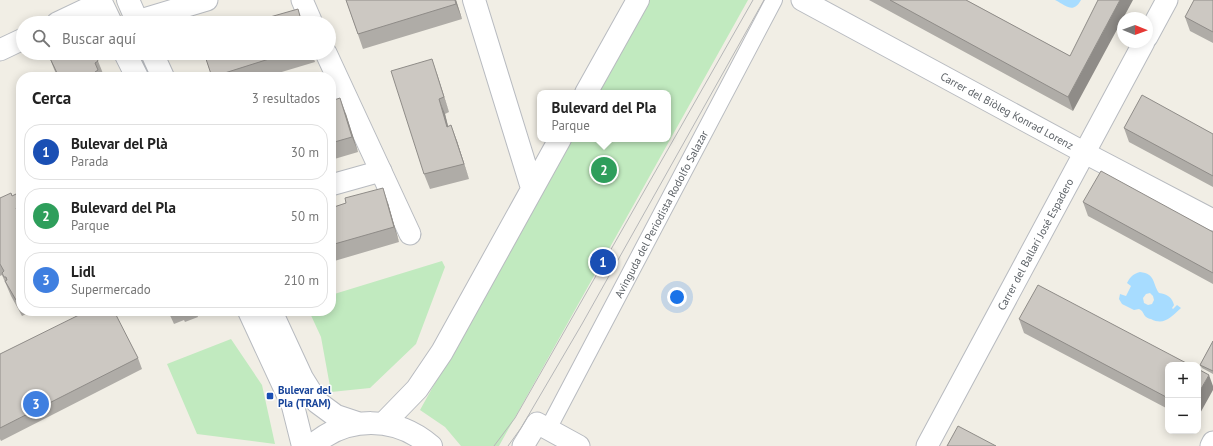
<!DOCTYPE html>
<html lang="es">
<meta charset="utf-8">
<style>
:root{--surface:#fff;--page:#f2f2f2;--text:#222;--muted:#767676;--line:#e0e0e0;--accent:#0f766e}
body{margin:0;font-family:"PT Sans",sans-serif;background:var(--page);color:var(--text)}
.controls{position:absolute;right:12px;bottom:12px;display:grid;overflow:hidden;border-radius:8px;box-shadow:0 2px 10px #0003}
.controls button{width:36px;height:36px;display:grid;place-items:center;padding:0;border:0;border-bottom:1px solid var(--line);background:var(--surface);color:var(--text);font:20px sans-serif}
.compass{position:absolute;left:1117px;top:12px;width:36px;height:36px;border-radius:50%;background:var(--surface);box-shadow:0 2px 10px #0003;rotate:91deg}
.you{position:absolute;left:677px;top:297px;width:14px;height:14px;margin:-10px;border:3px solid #fff;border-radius:50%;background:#1a73e8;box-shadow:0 0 0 6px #1a73e833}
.badge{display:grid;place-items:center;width:26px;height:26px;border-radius:50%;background:var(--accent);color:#fff;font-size:13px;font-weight:700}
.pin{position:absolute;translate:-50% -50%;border:2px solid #fff;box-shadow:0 1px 4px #0006}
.popup{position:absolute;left:537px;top:90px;width:134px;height:52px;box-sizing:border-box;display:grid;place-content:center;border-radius:8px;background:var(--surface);filter:drop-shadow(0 1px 3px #0005);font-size:13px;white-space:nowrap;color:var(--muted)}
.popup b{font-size:15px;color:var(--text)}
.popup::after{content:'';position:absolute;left:50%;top:100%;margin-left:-8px;border:8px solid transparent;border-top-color:var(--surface)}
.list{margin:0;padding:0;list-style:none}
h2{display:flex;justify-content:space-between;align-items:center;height:52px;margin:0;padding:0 16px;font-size:17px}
h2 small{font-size:13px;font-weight:400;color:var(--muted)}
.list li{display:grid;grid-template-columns:26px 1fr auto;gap:12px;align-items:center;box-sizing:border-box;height:56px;margin:0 8px 8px;padding:0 8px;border:1px solid var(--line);border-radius:16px}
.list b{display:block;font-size:15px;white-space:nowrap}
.list p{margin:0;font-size:13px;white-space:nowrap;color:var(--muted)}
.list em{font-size:13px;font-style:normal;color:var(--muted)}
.icon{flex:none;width:22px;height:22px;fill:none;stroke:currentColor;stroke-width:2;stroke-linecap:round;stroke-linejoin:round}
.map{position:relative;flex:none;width:1213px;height:446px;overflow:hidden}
.search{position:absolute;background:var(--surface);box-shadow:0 2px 10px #0003;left:16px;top:16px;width:320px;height:44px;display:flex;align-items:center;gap:10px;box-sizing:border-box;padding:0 14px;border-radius:22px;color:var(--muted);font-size:15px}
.panel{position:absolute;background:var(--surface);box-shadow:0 2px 10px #0003;left:16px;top:72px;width:320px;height:244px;border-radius:16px}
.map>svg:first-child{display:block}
.green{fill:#c1eabf}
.water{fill:#a7dcff;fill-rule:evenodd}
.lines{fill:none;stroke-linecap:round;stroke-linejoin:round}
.pedestrian-casing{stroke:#b8bbc0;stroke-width:18}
.minor-casing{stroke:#b8bbc0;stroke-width:23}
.tertiary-casing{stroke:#b8bbc0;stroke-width:24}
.pedestrian{stroke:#fff;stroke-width:16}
.minor{stroke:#fff;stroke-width:21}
.tertiary{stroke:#fff;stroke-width:22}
.tram{stroke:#b6b7b8;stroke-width:1}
.wall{fill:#afaca7}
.shaded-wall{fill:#8f8c88}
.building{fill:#ccc8c2;stroke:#8f8c88}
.transit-dot{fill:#1a4fb4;stroke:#fff;stroke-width:1.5}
.labels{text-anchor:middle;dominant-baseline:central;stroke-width:3;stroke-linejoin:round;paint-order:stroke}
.street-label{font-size:11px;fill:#5d6267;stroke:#fff}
.transit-label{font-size:11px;font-weight:bold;fill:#164399;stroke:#fff;text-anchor:start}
</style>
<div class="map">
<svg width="1213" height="446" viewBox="0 0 1213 446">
<rect width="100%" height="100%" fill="#f1eee5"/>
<path class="green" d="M649 0H748L499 446H461L445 427 420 410 571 139H668V93H597Z
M442 261 445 267 416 344 370 388 331 392 321 337 309 311H331V295Z
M231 339 262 385 275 444 197 434 167 364Z"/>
<path class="water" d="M1055 0H1081C1073 14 1067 6 1055 0Z
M1140 272C1156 274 1152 283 1159 293 1167 294 1172 297 1174 305L1172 308 1173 309 1177 305 1181 308C1171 317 1164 326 1151 319 1149 319 1146 317 1145 316 1143 313 1143 311 1139 309L1134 310 1122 304 1119 299 1120 294 1126 296 1131 286 1127 283C1130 277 1133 274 1140 272ZM1150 293 1153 296 1154 300 1152 304 1148 305 1144 303 1143 298 1146 294Z"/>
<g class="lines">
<g class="pedestrian-casing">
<g id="pedestrian">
<path id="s1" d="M548 429 774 0"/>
</g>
</g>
<g class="minor-casing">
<g id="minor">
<path d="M302 0 312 23"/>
<path id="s2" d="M802 0 1085 153 1213 220"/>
<path d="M137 21 207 0"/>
<path d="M57 23 101 2"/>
<path d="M1147 37 1167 0"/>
<path d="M0 50 23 39"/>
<path d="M326 53 410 234"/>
<path d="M331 185 381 171"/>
<path d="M523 446 537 423 579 446"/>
<path id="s3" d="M927 446 1144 42"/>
<path d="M1211 446 1213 442"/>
</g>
</g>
<g class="tertiary-casing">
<path id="tertiary" d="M100 0 111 23
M128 0 138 23
M474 0 532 188
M125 53 137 77
M152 53 163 77
M586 93 638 0
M249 311 293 406 303 446
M271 311 302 378 317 402 336 416 357 423
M384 423 417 389 442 352 560 139
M312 446C347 415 396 416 431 446"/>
</g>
<use href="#pedestrian" class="pedestrian"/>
<use href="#minor" class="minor"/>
<use href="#tertiary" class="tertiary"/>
<path class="tram" d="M494 446 515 418 753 0
M508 446 521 428 582 324 764 0"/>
</g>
<path class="wall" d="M346 0H456L462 19 363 49Z
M869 0H966L1070 56 1073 111Z
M1213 0V43L1190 31 1185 17Z
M204 53H312L315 62 265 77H212Z
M48 54 98 61 104 76 102 77H55L56 74Z
M437 74 449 112 445 114 448 126 457 141 469 179 430 189 424 174Z
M331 101 346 114 358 152 331 160Z
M1124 128 1213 134V187L1129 142Z
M12 196 21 205V311H27L28 313 22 316 11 296 2 275 0 276V198Z
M1083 202 1213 232V284L1088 216Z
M346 203H388L399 242 331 262V208Z
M168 311H203L197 314 198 317 185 322 184 320 174 324Z
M1019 319 1168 365V409L1024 333Z
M1213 341V374L1202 368 1200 365Z
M0 354 138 358 142 369 1 441 0 439Z"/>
<path class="shaded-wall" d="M455 0H456L462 19 456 4Z
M1120 0H1133L1073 111 1068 97Z
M432 59 437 74 449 112 444 97Z
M340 98 346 114 358 152 352 137Z
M439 99 445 114 452 142 447 127Z
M451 125 457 141 469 179Z
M383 188 388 203 399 242 394 227Z
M1209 375 1213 386V390L1198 417V394Z"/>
<path class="building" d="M346 0H455L456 4 358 34Z
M890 0H966L1070 56 1098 0H1120L1068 97Z
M1194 0H1213V32L1185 17Z
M298 9 302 23H256V21Z
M51 53H94L98 61 95 63 98 70 95 72 97 77H55L54 75 57 73 48 54Z
M204 53H288L212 77Z
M432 59 444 97 439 99 447 127 451 125 464 164 424 174 391 71Z
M1142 95 1213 134V176L1124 128Z
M340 98 352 137 331 143V101Z
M1101 171 1213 232V273L1083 202Z
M383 188 394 227 331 245V208L346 203 345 198Z
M11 193 12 196 16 194 21 205 16 208 21 219V293L20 294 21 296V298L16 300 5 281 7 280 6 277H4L2 273 4 271 0 264V198Z
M1038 285 1190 365H1168V398L1019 319Z
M87 311H114L138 358 0 428V354Z
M1213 341V371L1200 365Z
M1198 369 1209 375 1198 394Z
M958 426 996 446H947Z"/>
<rect class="transit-dot" x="266" y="392" width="8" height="8" rx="2"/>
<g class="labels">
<g class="street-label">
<text stroke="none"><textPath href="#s2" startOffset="233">Carrer del Biòleg Konrad Lorenz</textPath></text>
<text stroke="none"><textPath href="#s1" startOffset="243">Avinguda del Periodista Rodolfo Salazar</textPath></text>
<text stroke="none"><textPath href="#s3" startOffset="229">Carrer del Ballarí José Espadero</textPath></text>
</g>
<g class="transit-label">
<text x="278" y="390">Bulevar del<tspan x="278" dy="13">Pla (TRAM)</tspan></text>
</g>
</g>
</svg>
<div class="controls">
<button>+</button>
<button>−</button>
</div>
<svg class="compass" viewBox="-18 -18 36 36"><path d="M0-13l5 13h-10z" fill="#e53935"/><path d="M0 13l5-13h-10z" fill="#767676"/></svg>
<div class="you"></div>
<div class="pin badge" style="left:603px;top:262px;background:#1a4fb4">1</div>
<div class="pin badge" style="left:604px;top:170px;background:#2e9e5b">2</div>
<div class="popup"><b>Bulevard del Pla</b>Parque</div>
<div class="pin badge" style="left:36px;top:404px;background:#3f7fe0">3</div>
<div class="search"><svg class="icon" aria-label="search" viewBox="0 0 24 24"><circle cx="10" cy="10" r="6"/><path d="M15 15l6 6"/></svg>Buscar aquí</div>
<section class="panel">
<h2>Cerca<small>3 resultados</small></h2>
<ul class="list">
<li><span class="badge" style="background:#1a4fb4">1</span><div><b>Bulevar del Plà</b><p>Parada</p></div><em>30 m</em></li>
<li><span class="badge" style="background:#2e9e5b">2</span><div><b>Bulevard del Pla</b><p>Parque</p></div><em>50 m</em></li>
<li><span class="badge" style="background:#3f7fe0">3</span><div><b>Lidl</b><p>Supermercado</p></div><em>210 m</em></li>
</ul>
</section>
</div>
